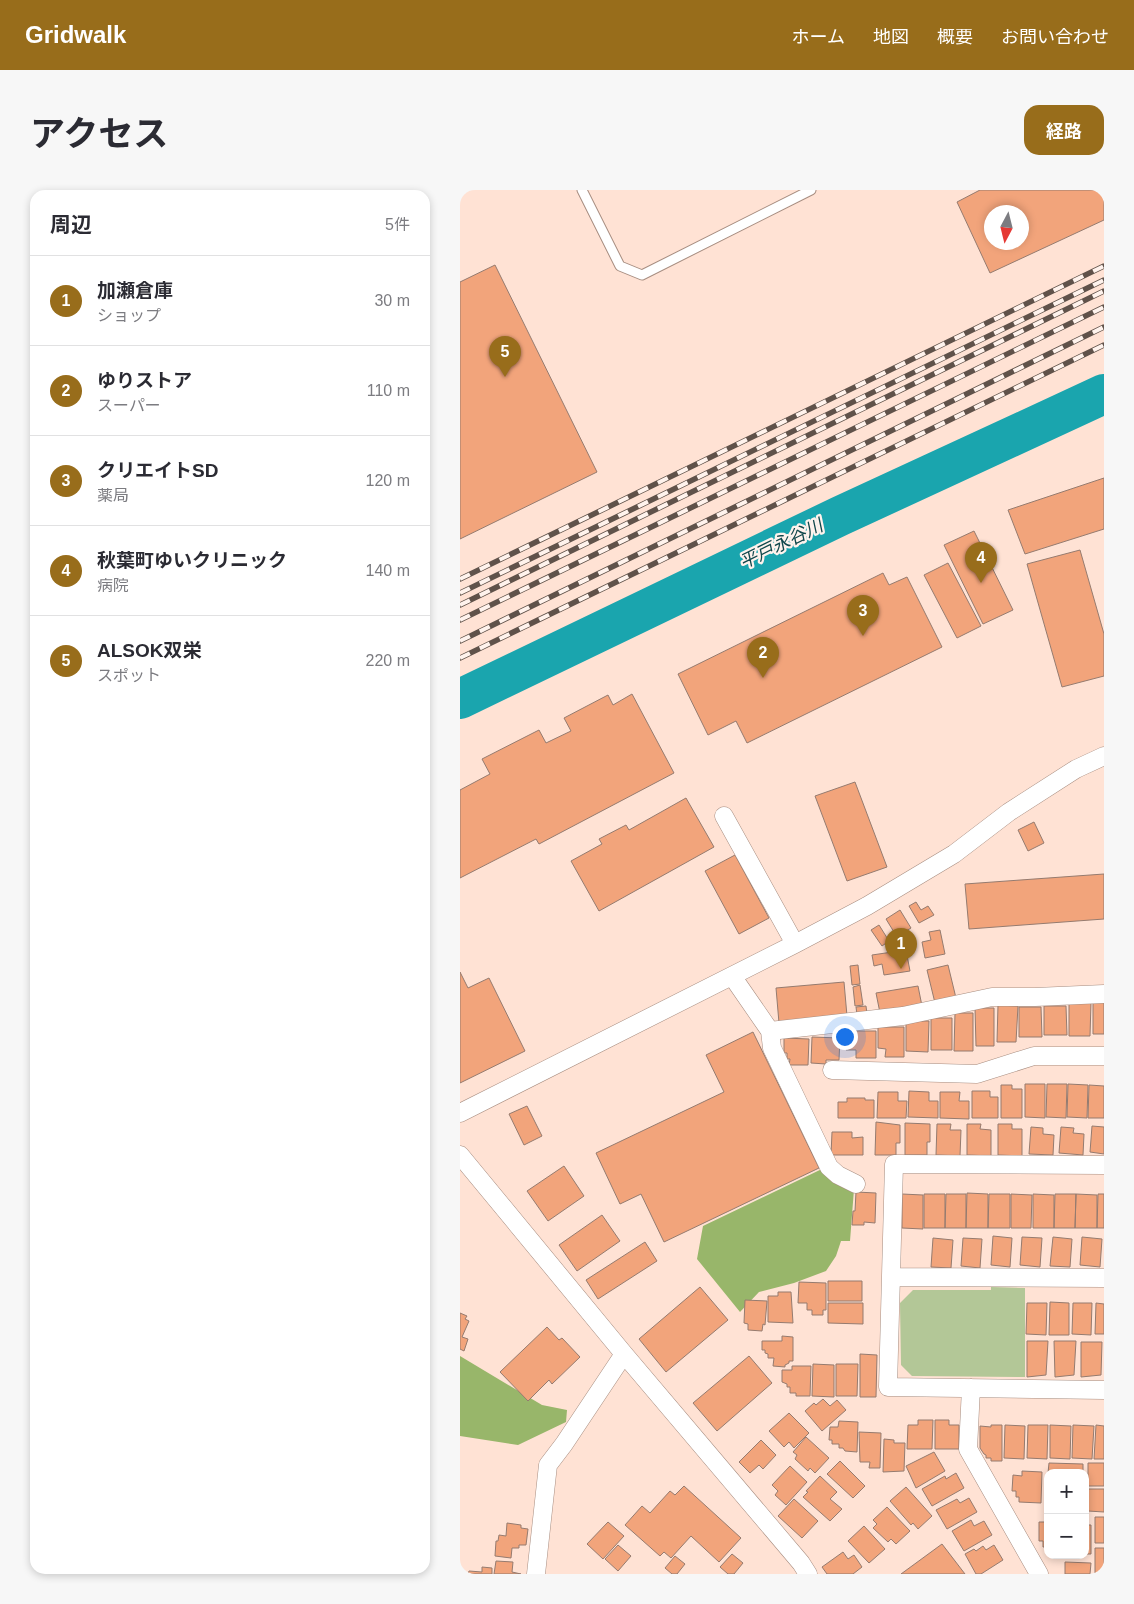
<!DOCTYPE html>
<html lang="ja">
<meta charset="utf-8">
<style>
:root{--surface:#fff;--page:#f7f7f7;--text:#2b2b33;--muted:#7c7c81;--line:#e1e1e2;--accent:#986d1b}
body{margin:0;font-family:Helvetica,"Noto Sans JP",sans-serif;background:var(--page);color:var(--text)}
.controls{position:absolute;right:15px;bottom:15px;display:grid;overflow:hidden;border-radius:10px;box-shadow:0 2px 8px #0003}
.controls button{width:45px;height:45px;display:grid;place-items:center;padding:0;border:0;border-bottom:1px solid var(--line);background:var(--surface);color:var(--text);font:25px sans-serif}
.compass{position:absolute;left:524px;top:15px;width:45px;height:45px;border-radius:50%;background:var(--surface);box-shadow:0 2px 8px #0003;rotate:187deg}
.you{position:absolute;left:384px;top:846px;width:18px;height:18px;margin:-12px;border:4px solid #fff;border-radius:50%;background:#1a73e8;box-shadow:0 0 0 8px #1a73e833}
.badge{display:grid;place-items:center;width:32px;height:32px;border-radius:50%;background:var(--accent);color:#fff;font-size:16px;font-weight:700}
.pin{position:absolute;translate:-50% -41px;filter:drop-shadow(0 1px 2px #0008)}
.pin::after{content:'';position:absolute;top:26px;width:18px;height:15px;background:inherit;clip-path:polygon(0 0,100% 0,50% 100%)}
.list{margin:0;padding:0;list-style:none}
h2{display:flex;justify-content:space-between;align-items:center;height:65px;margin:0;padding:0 20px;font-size:21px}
h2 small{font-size:16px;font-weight:400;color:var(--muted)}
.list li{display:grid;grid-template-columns:32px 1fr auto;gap:15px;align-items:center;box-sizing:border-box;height:90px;padding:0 20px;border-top:1px solid var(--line)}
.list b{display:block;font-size:19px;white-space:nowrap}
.list p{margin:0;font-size:16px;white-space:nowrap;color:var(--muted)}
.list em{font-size:16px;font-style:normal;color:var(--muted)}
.map{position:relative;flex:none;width:644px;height:1384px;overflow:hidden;border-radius:15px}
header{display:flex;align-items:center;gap:30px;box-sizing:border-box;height:70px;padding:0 25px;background:var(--accent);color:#fff}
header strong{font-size:24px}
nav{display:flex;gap:28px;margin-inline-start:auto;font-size:18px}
.intro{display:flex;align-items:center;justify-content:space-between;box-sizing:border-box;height:120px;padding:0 30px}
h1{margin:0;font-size:35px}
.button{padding:12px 22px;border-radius:15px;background:var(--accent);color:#fff;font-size:18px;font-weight:700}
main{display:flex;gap:30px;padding:0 30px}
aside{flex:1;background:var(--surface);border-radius:15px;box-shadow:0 2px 8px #0003}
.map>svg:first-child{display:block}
.green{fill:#b3c797}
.forest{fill:#98b66a}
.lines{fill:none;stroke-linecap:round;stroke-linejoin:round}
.river{stroke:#1aa5ae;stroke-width:40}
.building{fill:#f2a47b;stroke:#957b6f;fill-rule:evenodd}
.service-casing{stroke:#a78d80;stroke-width:11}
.minor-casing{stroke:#a78d80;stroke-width:19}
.service{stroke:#fff;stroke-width:9}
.minor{stroke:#fff;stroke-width:18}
.rail-casing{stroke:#60524a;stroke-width:5.5}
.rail{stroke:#fff3ed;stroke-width:4;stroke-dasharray:11;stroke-linecap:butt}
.labels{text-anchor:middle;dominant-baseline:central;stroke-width:4.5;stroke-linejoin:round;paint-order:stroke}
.water-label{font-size:18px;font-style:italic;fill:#11484c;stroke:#fff3ed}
</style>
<header>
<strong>Gridwalk</strong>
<nav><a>ホーム</a><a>地図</a><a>概要</a><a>お問い合わせ</a></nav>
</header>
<div class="intro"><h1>アクセス</h1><a class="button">経路</a></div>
<main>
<aside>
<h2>周辺<small>5件</small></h2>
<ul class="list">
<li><span class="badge">1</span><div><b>加瀬倉庫</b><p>ショップ</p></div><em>30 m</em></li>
<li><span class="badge">2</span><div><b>ゆりストア</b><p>スーパー</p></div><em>110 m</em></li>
<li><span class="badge">3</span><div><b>クリエイトSD</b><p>薬局</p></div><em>120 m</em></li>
<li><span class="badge">4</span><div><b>秋葉町ゆいクリニック</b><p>病院</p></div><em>140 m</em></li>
<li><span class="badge">5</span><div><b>ALSOK双栄</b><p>スポット</p></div><em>220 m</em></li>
</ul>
</aside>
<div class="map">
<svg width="644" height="1384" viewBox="0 0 644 1384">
<rect width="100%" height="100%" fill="#ffe2d4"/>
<path class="green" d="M531 1097 565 1098V1187L452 1186 441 1175 440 1113 453 1100H531Z"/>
<path class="forest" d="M364 978 394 999 390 1051H381L376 1066 366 1081 334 1093 299 1102 280 1122 237 1069 243 1036Z
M0 1166 82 1215 107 1220 106 1232 58 1255 0 1246Z"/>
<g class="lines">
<path class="river" d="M0 509 380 326 644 204"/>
</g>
<path class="building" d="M520 0H644V30L530 83 497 12ZM532 22H562V52H532Z
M35 75 137 282 0 349V92Z
M644 288V339L565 364 548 320Z
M514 341 553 420 523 434 484 355Z
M620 360 644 444V486L602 497 567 374Z
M488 373 521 436 497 448 464 385Z
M423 383 429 395 447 387 482 457 287 553 276 531 248 545 218 484Z
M172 504 214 583 79 654 76 649 0 688V600L30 584 22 569 79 540 86 553 111 541 104 528 148 505 153 515Z
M395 592 427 677 387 691 355 606Z
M226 608 254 657 139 721 111 671 142 654 139 649 166 635 169 640Z
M574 632 584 653 568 661 558 640Z
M275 665 309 728 279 744 245 681Z
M644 684V729L509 739 505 694Z
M456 712 461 720 468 716 474 725 459 733 449 716Z
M440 720 451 738 437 747 426 729Z
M419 735 429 751 422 756 411 740Z
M480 740 485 764 465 768 462 752 471 750 469 742Z
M446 760 450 781 424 785 422 774 414 776 412 765Z
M398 775 400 794 392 795 390 776Z
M488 775 496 808 475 813 467 780Z
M0 782 8 798 29 788 65 861 0 893Z
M384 792 387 826 319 833 316 798Z
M400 795 403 815 395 816 393 797Z
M458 796 462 816 420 823 416 803Z
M633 810 644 811V844H633Z
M609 813H631L630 846H609Z
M538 815 558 816 556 852H537Z
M406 816 407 824 397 825 396 817Z
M584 816H606L607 845H584Z
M559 817H581L582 847H559Z
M515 818H534V856H516Z
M495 823H513V861H494Z
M471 828H492V860H471Z
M446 831H469L468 862 446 861Z
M418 837H444V867H425L426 859 418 858Z
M386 841H416V868H396V860H386Z
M293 842 359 978 204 1052 181 1004 160 1014 136 963 264 902 246 865Z
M352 847 380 848 379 870H366V874L351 873Z
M324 848 349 849 348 875H329L330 869H327V863H324Z
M565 894H585V928L565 927Z
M587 894H607L606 928 586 927Z
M608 894 628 895 627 928 607 927Z
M541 895H552V899H562V928H541Z
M629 895 644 896V928H628Z
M449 901 469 902V911H478V928L448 927Z
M512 901H530V907H538V928H512Z
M418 902H438V911H447L446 928H417Z
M480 902H500L499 911H509V929L480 928Z
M387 908H405V910H414V928H378V912H387Z
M67 916 82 946 64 955 49 924Z
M416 932 440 935V953H436V965H415Z
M445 933 470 934V952H467V965H445Z
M477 934H491L490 940H501L500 966 476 965Z
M507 934H521L520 939 531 940V966L507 965Z
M538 934H552V939H562V966L538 965Z
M632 936 644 937V964L630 962Z
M571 937 583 938V944L594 945 593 965 569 964Z
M601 937 614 938 613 943 624 944 623 965 599 963Z
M372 942H392V948L403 947V965H371Z
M104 976 124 1006 88 1031 67 1001Z
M396 1002 416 1003 415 1033 404 1032V1035H392L393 1021H395Z
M507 1003 528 1004V1038H506Z
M442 1004 463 1005V1039L442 1038Z
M464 1004H485V1038H464Z
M486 1004H506V1038H485Z
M529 1004H550V1038H528Z
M551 1004 572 1005 571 1038H551Z
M573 1004 594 1005V1038H573Z
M595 1004H616L615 1038H594Z
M616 1004 637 1005V1038H615Z
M638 1004H644V1038H637Z
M142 1025 160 1051 117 1081 99 1055Z
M533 1046 552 1048 550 1077 531 1075Z
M562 1047 582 1048 580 1077 560 1075Z
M593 1047 612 1049 610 1077 590 1076Z
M622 1047 642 1049 640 1077 620 1075Z
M473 1048 493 1050 491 1078 471 1077Z
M503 1048 522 1049 520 1078 501 1076Z
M185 1052 197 1071 138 1109 126 1090Z
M368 1091H402V1111H368Z
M339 1092 366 1093V1120H363V1125H352V1120H347V1113H338Z
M240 1097 268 1130 206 1182 179 1149Z
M318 1102H331L333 1133 308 1132V1106H318Z
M285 1110 307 1111 305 1135 303 1134 302 1141 288 1140V1134L284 1133Z
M590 1112 609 1113V1145H589Z
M368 1113H403V1134L368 1133Z
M567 1113H587L586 1145 566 1144Z
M613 1113H632L631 1145 612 1144Z
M636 1113 644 1114V1144H635Z
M0 1123 7 1126 5 1129 9 1131 2 1147 8 1149 4 1161 0 1159Z
M87 1137 99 1150 102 1148 120 1167 92 1194 89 1190 68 1211 40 1182Z
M322 1146 333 1147V1171H329V1173L325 1175V1177L313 1176 314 1168H308V1164L305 1163V1160H302V1151H322Z
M567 1151H588L586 1185 567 1187Z
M594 1151H616L614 1185 595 1187Z
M621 1152H642L641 1185 621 1187Z
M400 1164 417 1165 416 1207H400Z
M289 1166 312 1193 257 1241 233 1213Z
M353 1174 374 1175V1207L352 1206Z
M376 1174H398L397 1206H376Z
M332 1176H351L350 1206H336V1203H330V1197H327V1194L322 1192V1180H332Z
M363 1209 370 1216 377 1210 386 1220 362 1241 345 1221 354 1213 356 1215Z
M329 1223 349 1243 334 1258 329 1252 324 1257 309 1241Z
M458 1230H473L472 1259H447L448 1235H458Z
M475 1230H489V1235H499V1259H475Z
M379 1231 398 1232 397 1262 385 1261 383 1258H379V1254H372V1250H369L370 1237H378Z
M531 1235H542V1271H531V1268H526V1265L524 1264 520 1258V1236L531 1237Z
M545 1235 565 1236 564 1269 544 1268Z
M568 1235H588L587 1269 567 1268Z
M590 1235 611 1236 610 1269 590 1268Z
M613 1235 634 1236 632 1269 612 1268Z
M636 1235 644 1236V1269H634Z
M399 1242 421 1243 420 1278H409L410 1272H400Z
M346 1247 369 1268 355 1283 350 1278 348 1281 335 1269 337 1265 333 1262Z
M424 1249 434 1250V1253H445L444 1281 423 1282Z
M301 1250 316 1265 303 1279 299 1275 290 1283 279 1272Z
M474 1262 485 1281 456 1298 446 1276Z
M380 1271 405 1296 393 1308 367 1284Z
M589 1273 623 1274V1283H588Z
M628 1273H644V1296H628Z
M330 1276 347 1292 326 1315 315 1305 318 1301 312 1295Z
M562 1281 582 1282 581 1313 559 1312V1307H556V1301H552L553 1285 562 1286Z
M496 1283 504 1298 472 1316 462 1299 485 1286 486 1289Z
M360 1286 377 1302 370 1309 382 1319 370 1331 343 1307 348 1302 346 1301Z
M224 1296 281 1348 259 1372 231 1346 211 1368 204 1362 200 1366 165 1335 182 1316 190 1323 210 1301 215 1305Z
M446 1297 472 1326 458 1339 453 1333 451 1335 430 1311Z
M628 1299H644V1322L628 1321Z
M509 1308 517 1322 487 1339 476 1320 497 1309 500 1313Z
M334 1309 358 1331 342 1348 318 1326Z
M427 1317 450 1341 436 1354 431 1349 428 1352 413 1338 417 1334 413 1330Z
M635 1327H644V1353H635Z
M511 1330 514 1336 524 1331 532 1345 504 1361 492 1341Z
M148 1332 164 1346 143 1369 127 1354Z
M579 1332H588V1357H583V1351H579Z
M47 1333 61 1335V1338L68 1339 66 1355H59V1358H52L51 1368 35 1366 36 1351H38L39 1345 46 1346Z
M625 1335H631V1364H625Z
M404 1336 425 1359 409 1373 388 1351Z
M482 1354 505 1384H441Z
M158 1355 171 1366 158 1381 145 1369Z
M534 1355 543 1370 521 1384H516L505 1364 514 1359 516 1361 523 1356 526 1360Z
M635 1358H644V1384H635Z
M383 1362 388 1369 394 1365 402 1377 393 1384H367L362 1377Z
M272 1364 283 1373 274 1384H268L260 1377Z
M215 1366 225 1374 217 1384H212L205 1378Z
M36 1371 53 1372 52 1382 61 1384H34Z
M605 1372 631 1373 630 1384H605Z
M22 1377 32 1378V1384H8L9 1381 22 1382Z"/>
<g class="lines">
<g class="service-casing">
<path id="service" d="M122 0 160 76 182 85 351 0"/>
</g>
<g class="minor-casing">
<path id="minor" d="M264 626 335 754
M272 786 310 841 443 826 532 807H575L644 804
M310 841 312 858 369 977 378 985 396 994
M372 880 517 884 574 866H644
M0 923 335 754 407 716 494 664 549 622 616 579 644 566
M0 965 164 1164 341 1373 348 1384
M644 975 434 974 428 1197 644 1200
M431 1087 644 1088
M511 1198 508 1259 579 1384
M76 1384 88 1275 104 1254 164 1164"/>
</g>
<use href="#service" class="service"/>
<use href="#minor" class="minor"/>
<g class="rail-casing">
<path id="rail" d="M0 389 644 76
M0 403 644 90
M0 415 644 101
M0 430 644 117
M0 451 644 137
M0 468 644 155"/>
</g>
<use href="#rail" class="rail"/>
</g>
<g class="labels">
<g class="water-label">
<text transform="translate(321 354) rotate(-26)">平戸永谷川</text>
</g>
</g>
</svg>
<div class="controls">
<button>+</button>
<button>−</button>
</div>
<svg class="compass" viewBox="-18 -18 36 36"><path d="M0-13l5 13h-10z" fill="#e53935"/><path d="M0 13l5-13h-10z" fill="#7c7c81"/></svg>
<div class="you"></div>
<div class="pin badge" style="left:441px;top:779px">1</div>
<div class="pin badge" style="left:303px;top:488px">2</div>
<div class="pin badge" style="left:403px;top:446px">3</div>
<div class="pin badge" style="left:521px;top:393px">4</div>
<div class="pin badge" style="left:45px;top:187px">5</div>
</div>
</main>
